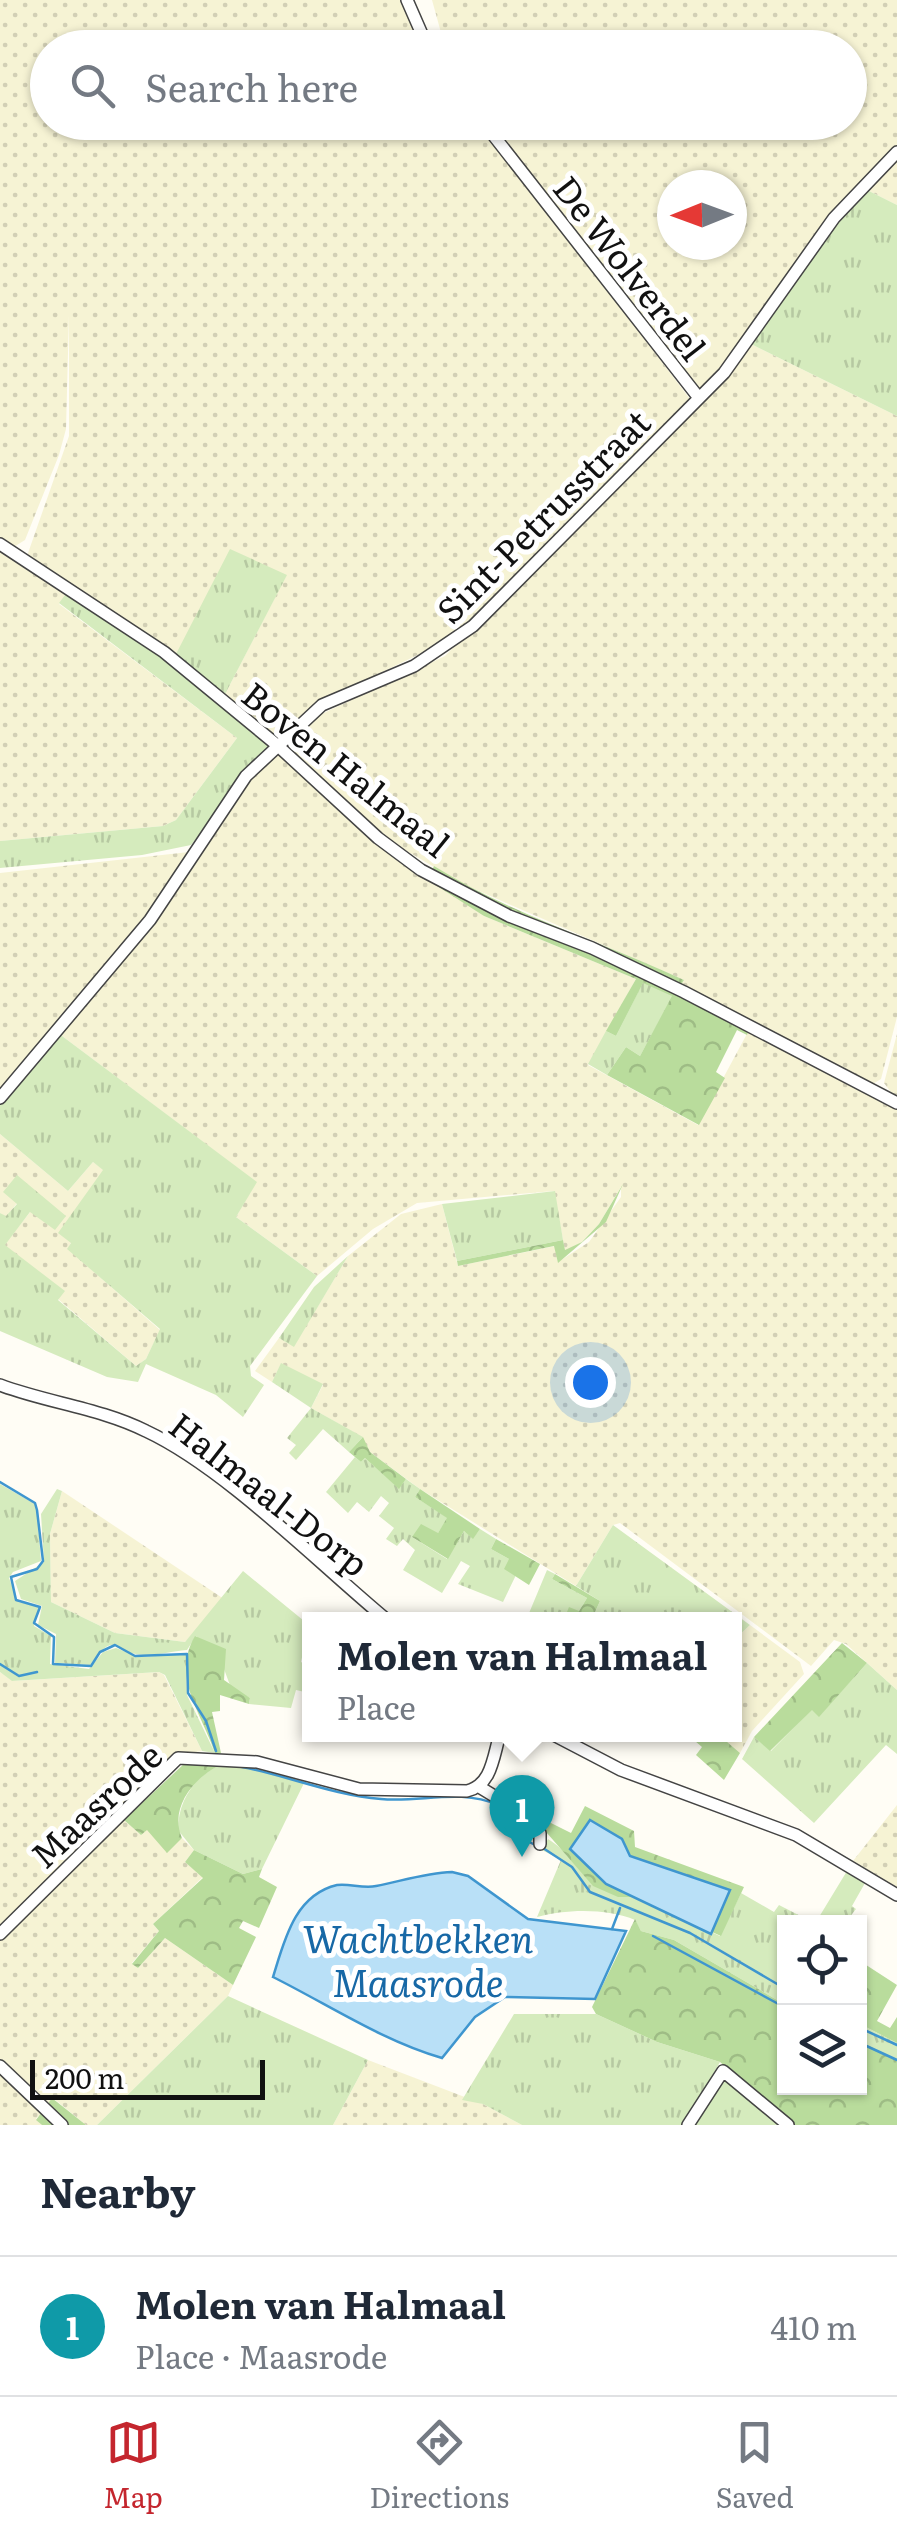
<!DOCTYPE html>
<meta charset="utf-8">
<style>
:root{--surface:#fff;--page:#f2f2f3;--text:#1f2937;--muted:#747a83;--line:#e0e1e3;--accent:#c4262e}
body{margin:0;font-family:Literata,serif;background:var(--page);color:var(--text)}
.controls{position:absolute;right:30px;bottom:30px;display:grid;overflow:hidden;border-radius:0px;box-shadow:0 2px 8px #0004}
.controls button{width:90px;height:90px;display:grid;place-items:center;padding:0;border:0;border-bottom:2px solid var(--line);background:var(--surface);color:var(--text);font:50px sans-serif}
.compass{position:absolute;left:657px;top:170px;width:90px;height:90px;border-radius:50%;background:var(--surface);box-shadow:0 2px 8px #0004;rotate:269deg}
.scale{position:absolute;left:30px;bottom:25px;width:235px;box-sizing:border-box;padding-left:10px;border:5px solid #111;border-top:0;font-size:28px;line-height:35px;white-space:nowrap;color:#111;-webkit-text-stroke:8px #fff;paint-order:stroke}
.you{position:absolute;left:590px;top:1382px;width:35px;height:35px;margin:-25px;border:8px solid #fff;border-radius:50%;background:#1a73e8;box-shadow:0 0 0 15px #1a73e833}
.badge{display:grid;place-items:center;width:65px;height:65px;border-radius:50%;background:var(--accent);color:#fff;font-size:32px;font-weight:700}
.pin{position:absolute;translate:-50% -82px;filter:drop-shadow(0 2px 5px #0008)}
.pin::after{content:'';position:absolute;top:52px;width:35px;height:30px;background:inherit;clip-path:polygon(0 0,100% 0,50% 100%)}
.popup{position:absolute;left:302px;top:1612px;width:440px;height:130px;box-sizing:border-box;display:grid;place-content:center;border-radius:0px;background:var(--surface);filter:drop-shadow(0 2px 8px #0005);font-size:32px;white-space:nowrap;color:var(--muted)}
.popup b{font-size:38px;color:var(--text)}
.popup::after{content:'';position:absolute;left:50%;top:100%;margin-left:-20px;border:20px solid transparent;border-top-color:var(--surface)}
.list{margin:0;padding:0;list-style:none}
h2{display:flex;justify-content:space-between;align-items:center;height:130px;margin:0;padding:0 40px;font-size:42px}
h2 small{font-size:32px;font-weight:400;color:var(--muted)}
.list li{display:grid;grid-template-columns:65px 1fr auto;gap:30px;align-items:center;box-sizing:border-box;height:140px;padding:0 40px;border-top:2px solid var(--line)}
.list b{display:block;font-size:38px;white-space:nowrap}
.list p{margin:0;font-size:32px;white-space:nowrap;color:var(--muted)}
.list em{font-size:32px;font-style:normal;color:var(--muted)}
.icon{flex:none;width:55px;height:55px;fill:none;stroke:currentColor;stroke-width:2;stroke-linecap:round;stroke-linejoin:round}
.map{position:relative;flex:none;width:897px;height:2125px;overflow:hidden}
.search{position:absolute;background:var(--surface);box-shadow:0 2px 8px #0004;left:30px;right:30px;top:30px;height:110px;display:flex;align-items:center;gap:25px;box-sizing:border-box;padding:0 35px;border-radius:55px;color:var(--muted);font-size:38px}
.sheet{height:270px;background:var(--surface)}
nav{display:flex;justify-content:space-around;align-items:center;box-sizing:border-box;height:140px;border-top:2px solid var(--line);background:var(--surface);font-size:28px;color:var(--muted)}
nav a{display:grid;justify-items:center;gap:5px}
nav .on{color:var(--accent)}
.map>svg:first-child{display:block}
.farmland{fill:url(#farmland-dots);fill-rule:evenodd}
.grass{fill:url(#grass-tufts)}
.forest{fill:url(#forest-crowns)}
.water{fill:#b9e0f7;stroke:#3f96cf;stroke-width:2.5}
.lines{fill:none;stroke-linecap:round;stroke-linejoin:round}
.stream{stroke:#3f96cf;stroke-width:2.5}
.minor-casing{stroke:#444;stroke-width:14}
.minor{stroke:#fff;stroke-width:11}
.labels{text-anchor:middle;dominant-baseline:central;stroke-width:10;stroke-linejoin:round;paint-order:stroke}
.street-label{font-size:35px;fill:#111;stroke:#fff}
.water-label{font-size:38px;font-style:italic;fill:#1768a6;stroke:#fff}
</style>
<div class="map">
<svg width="897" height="2125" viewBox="0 0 897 2125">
<defs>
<pattern id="farmland-dots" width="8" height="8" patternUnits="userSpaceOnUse" patternTransform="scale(2.5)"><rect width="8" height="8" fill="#f6f3d4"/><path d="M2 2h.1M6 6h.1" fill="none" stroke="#d2cfb5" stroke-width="1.8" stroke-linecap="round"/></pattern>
<pattern id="grass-tufts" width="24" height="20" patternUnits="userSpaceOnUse" patternTransform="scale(2.5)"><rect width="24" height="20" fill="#d5ebbd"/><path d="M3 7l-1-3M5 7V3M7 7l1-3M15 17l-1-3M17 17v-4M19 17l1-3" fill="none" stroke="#b6c8a1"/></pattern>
<pattern id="forest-crowns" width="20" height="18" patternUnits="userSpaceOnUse" patternTransform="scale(2.5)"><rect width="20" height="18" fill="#b9dc9c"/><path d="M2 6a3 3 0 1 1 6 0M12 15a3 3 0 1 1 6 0" fill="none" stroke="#9ebc85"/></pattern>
</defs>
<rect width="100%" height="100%" fill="#fffdf5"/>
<path class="farmland" d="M0 0H405L425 47 48 48V122L480 123 690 399 455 637 320 702 281 733 271 734 223 698 286 576 175 656 27 556 69 436V315L66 429 59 455 25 540 12 548 0 541Z
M432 0H897V147L724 368 703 390H697L487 123 850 122V48L445 47ZM672 185H732V245H672Z
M897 156V205L863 188Z
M749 343 897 416V1017L881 1079 871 1085 680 986 684 980 465 885 376 833 288 751V742L311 719 445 656Z
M0 548 68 591 59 604 237 738 176 820 163 826 0 841Z
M280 754 484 916 636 979 588 1065 698 1125 749 1030 897 1106V1690L846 1644 834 1640 811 1666 620 1523 613 1525 576 1586 420 1489 370 1452 362 1437 311 1408 323 1385 281 1364 272 1382 255 1371 279 1338 294 1346 348 1256 401 1214 442 1204 458 1266 555 1246 558 1262 589 1242 621 1197V1187L599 1224 582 1242 565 1251 554 1191 417 1203 373 1229 317 1276 236 1217 256 1182 58 1033 157 919 232 801 263 764Z
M189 852 160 902 0 1094V873Z
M897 1034V1100L884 1083Z
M0 1134 68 1191 93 1162 104 1170 68 1249 160 1330 146 1359 136 1366 58 1299 64 1291 4 1245 31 1211 66 1216 17 1203 6 1217 0 1213Z
M62 1491 224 1599 185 1642 115 1633 51 1602 50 1534Z
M750 1625 800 1662 804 1674 752 1731 740 1753 719 1735 734 1734 735 1639Z
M0 1672 13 1681 159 1672 164 1675 202 1751 175 1755 0 1930Z
M897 1805V1887L853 1861Z
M124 1820 141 1835 147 1829 167 1852 182 1838 194 1850 185 1862 203 1877 153 1924 159 1931 132 1963 138 1968 165 1938 233 1985 228 1996 97 2125H86L53 2098 46 2105 0 2060V1940Z
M368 2060 483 2104 522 2125H333Z
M0 2069 43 2111 36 2119 42 2125H0Z"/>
<path class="grass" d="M863 188 897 205V416L749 343Z
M230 549 287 575 223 698 175 656Z
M68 591 159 651 269 743 268 747 191 845 142 855 0 868V841L163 826 176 820 237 738 59 603Z
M643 982 673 996 640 1056 626 1047 607 1075 588 1064 606 1031 616 1036Z
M58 1033 257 1182 236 1217 317 1276 250 1366 251 1376 264 1385 243 1417 216 1395 146 1364 138 1382 107 1377 0 1331V1213L6 1216 17 1204 3 1192 17 1175 66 1216 55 1230 30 1212 5 1245 65 1291 58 1300 136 1366 146 1359 160 1329 67 1249 71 1243 58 1233 103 1170 93 1162 68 1191 0 1134V1104Z
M555 1191 563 1240 457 1261 442 1204Z
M348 1256 294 1347 279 1338 314 1287Z
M281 1363 323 1384 311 1408 363 1437 349 1452 323 1429 296 1460 289 1453 296 1445 287 1438 311 1408 272 1382Z
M355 1457 361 1462 365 1458 399 1488 406 1479 420 1489 415 1497 448 1518 438 1533 412 1537 447 1559 464 1531 473 1538 480 1529 496 1539 491 1549 509 1559 516 1575 503 1602 458 1584 470 1566 461 1561 442 1593 403 1570 415 1550 403 1539 397 1546 386 1539 394 1528 379 1516 389 1503 381 1496 369 1512 357 1502 348 1513 326 1492Z
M0 1484 35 1504 37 1511 41 1561 13 1572 9 1578 18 1602 39 1606 34 1626 51 1636 50 1664 89 1669 103 1652 116 1648 140 1657 186 1654 187 1695 215 1753 202 1751 165 1675 159 1672 12 1681 0 1672Z
M57 1489 62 1491 50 1534 51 1602 115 1633 185 1642 243 1571 309 1625 301 1662 309 1666V1693L296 1690 291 1708 249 1704 250 1698 231 1688 224 1669 196 1636 187 1650C173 1651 159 1655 145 1655 114 1655 117 1627 90 1665L55 1663 56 1634 38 1625 42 1606 21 1599 15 1581 44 1562 41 1514Z
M613 1525 750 1625 735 1639 734 1620 592 1619 600 1601 576 1586Z
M547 1570 555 1574 552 1579 587 1598 579 1611 565 1617 569 1619 527 1618Z
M867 1663 897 1690V1754L886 1745 814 1823 742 1759 754 1737 771 1751 812 1709 819 1716Z
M225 1763 305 1781 262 1869 243 1874 194 1850 178 1830C178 1799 196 1774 225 1763Z
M548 1839C585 1863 584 1892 633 1897L720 1936 741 1893 774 1912 779 1905 812 1922H784V2004L674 1940 641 1931 635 1920C608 1908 565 1909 537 1917L561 1860 542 1850Z
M847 1871 865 1883 852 1906 856 1909 849 1918 816 1922Z
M228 1996 368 2060 333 2125H97Z
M514 2014H596L657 2042 720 2062 684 2125H522L483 2104 462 2100Z
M860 2024 897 2043V2060L860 2041Z
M724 2076 786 2125H691Z"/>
<path class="forest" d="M434 866C512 915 601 941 684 980L677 991 749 1030 747 1035 737 1030 716 1072 725 1078 699 1125 607 1075 626 1047 640 1056 672 996 643 983 616 1036 606 1031 636 979 484 916 434 884 436 881 499 909 431 873Z
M623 1184 606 1222 558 1263 554 1246 458 1266 457 1261 563 1240 565 1250 582 1242 599 1224Z
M363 1437 370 1452 406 1479 399 1489 365 1458 361 1462 349 1452Z
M420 1489 480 1529 473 1539 464 1531 448 1559 412 1537 421 1524 438 1533 447 1518 415 1497Z
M496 1539 540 1564 529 1585 504 1569 509 1559 491 1549Z
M555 1574 600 1601 592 1619 565 1617 569 1607 579 1611 587 1598 552 1579Z
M195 1636 226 1649 224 1680 250 1698 249 1704 220 1695V1711L212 1712 221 1753H215C201 1712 171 1677 195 1636Z
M842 1643 867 1663 819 1717 812 1710 770 1751 754 1737Z
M688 1735H719L740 1753 724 1780 696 1755 702 1747Z
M186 1762 225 1763C197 1774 168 1806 182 1838L167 1853 147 1830 141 1835 124 1820Z
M585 1806 634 1831 635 1847 744 1887 721 1936 633 1897H618L593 1886 540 1825 545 1820 571 1833Z
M194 1850 243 1874 262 1869 259 1877 277 1887 259 1928 243 1921 239 1928 256 1937 233 1985 165 1938 138 1968 132 1964 159 1931 153 1924 203 1878 185 1862Z
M635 1919 641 1931 674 1940 784 2004V2088H860V2041L897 2060V2125H793L720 2062 657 2042 596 2014 592 2007Z
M860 1961 897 1985 877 2021 890 2028 897 2017V2043L860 2024Z
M52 2098 86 2125H42L36 2120Z"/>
<path class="water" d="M590 1820 622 1839 630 1856 730 1890 711 1934 606 1884 570 1849Z
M452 1872 468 1876 528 1919 626 1931 595 1999 505 1997 475 2017 442 2058C383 2041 329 2005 273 1977 284 1942 294 1895 337 1885 349 1883 363 1889 376 1886 402 1881 425 1873 452 1872Z"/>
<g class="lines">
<path class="stream" d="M0 1482 35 1503 37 1510 43 1561 37 1569 11 1577 16 1600 40 1607 34 1623 54 1637 53 1664 91 1666 100 1652 115 1645 135 1656 187 1654 188 1693 206 1721 216 1751
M0 1664 19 1676 37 1672
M242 1767C289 1776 332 1795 381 1799 420 1803 460 1788 498 1805
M505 1808 513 1833 535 1845
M543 1848 572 1867 590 1892 690 1933 784 1988
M612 1929 620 1908
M653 1936 784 2007
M860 2028 897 2045
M860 2043 897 2060"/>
<g class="minor-casing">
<path id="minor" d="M407 0 428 48
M483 122 699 398
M0 544 164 652 277 745 378 838 421 870 509 916 592 948 684 992 897 1103
M0 1098 150 920 246 776 322 705 414 666 473 626 724 373 834 218 897 152
M0 1385C48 1403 100 1408 146 1431 225 1468 317 1562 387 1620
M552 1734 621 1770 796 1835 897 1895
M481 1788 509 1805 540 1833V1844
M0 1934 178 1758 257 1762 359 1789 467 1791C492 1785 493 1757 500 1734
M0 2066 62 2125
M688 2125 723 2071 788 2125"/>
</g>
<use href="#minor" class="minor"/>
</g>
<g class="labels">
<g class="street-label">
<text transform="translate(631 267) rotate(52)">De Wolverdel</text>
<text transform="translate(542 515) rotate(-45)">Sint-Petrusstraat</text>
<text transform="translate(347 768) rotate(39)">Boven Halmaal</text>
<text transform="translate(270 1493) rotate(38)">Halmaal-Dorp</text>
<text transform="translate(95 1804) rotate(-43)">Maasrode</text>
</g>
<g class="water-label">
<text x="418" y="1936">Wachtbekken<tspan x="418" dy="44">Maasrode</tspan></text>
</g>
</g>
</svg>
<div class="controls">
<button><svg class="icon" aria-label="locate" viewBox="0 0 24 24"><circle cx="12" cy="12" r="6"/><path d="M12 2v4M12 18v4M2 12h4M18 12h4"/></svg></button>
<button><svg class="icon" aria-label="layers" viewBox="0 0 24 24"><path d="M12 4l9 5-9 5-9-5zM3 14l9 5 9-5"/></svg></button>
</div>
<svg class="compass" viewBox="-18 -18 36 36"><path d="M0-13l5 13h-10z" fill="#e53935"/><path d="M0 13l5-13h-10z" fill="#747a83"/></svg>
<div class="scale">200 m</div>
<div class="you"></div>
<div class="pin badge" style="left:522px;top:1857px;background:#0f9aa8">1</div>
<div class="popup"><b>Molen van Halmaal</b>Place</div>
<div class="search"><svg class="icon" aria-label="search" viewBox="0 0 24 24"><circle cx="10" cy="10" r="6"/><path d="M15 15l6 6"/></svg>Search here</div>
</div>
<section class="sheet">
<h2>Nearby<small></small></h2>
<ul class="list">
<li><span class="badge" style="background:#0f9aa8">1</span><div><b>Molen van Halmaal</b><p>Place · Maasrode</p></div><em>410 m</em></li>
</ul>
</section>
<nav>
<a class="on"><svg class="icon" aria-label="map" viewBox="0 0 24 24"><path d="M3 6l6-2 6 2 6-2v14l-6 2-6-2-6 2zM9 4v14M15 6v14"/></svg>Map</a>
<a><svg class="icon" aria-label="directions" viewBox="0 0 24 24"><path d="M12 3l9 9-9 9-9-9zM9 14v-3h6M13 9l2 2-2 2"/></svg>Directions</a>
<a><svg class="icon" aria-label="saved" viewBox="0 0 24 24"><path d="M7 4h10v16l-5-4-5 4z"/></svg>Saved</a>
</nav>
